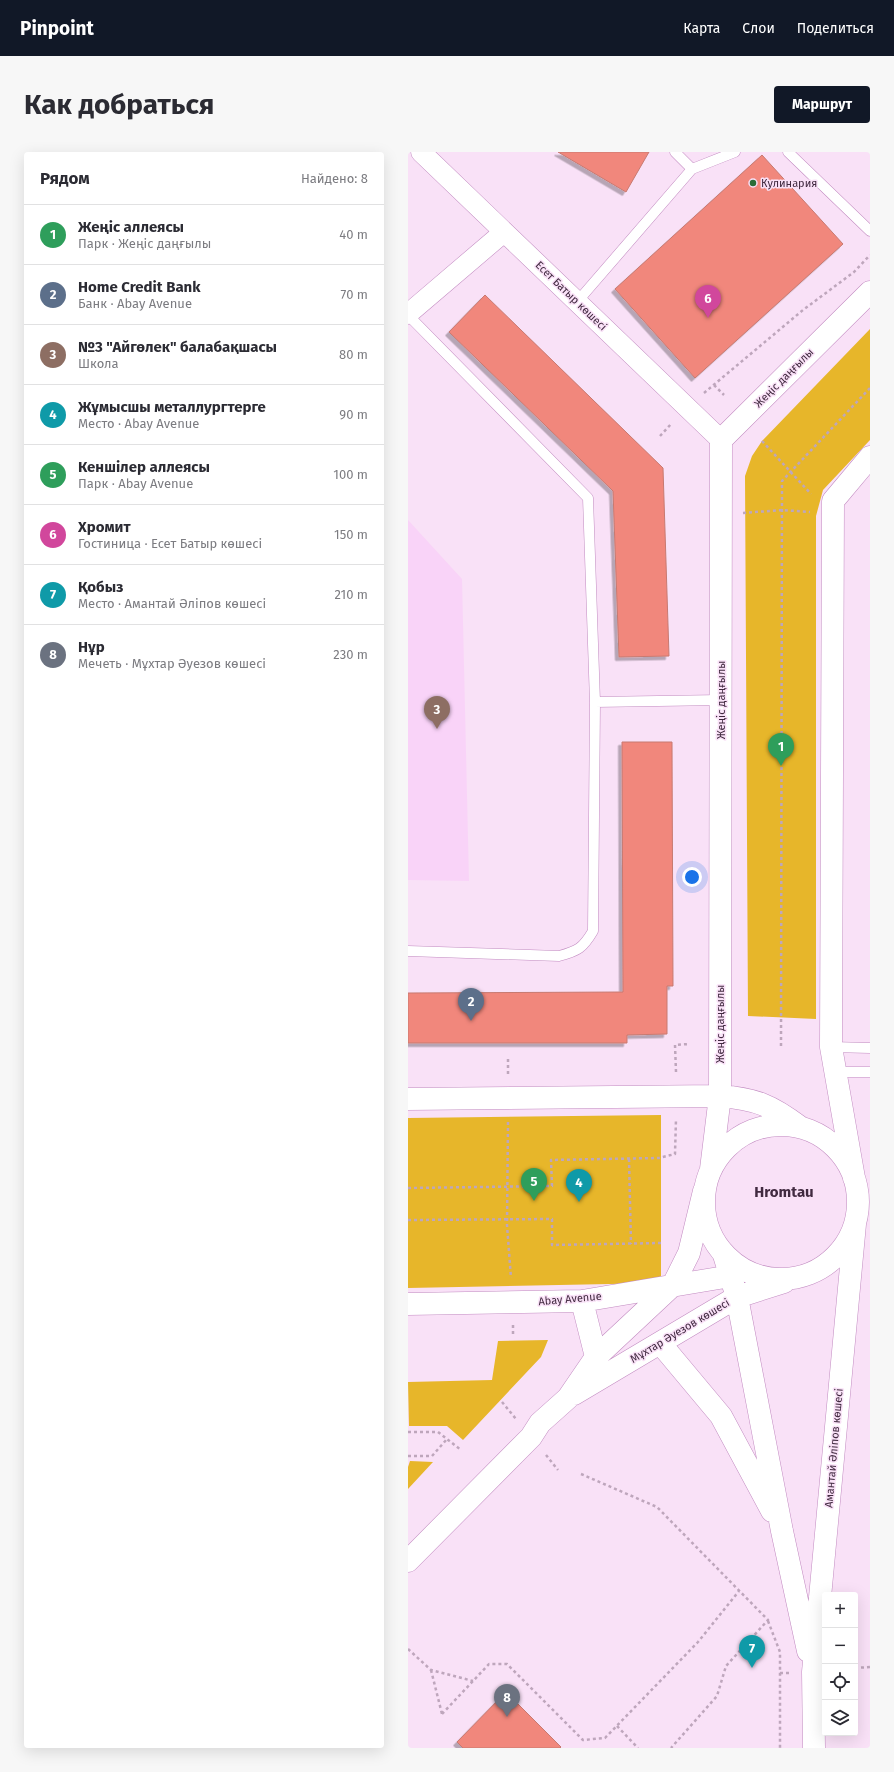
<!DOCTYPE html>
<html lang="ru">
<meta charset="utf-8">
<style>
:root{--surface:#fff;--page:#f7f7f7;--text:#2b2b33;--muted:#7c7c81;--line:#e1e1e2;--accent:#111827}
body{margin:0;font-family:"Fira Sans",sans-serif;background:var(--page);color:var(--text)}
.controls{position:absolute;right:12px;bottom:12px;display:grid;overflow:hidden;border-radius:4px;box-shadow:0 4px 16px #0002}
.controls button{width:36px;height:36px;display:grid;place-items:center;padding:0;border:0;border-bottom:1px solid var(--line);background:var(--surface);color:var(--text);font:20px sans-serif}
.you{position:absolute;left:284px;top:725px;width:14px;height:14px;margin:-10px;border:3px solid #fff;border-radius:50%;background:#1a73e8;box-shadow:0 0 0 6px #1a73e833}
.badge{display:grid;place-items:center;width:26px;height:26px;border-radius:50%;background:var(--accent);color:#fff;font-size:13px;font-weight:700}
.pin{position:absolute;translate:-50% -33px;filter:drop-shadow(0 1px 2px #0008)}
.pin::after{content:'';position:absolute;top:21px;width:14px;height:12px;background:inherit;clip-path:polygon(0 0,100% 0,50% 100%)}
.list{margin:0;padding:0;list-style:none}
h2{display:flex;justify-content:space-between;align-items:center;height:52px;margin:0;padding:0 16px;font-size:17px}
h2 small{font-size:13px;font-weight:400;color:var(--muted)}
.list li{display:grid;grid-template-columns:26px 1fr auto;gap:12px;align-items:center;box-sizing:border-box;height:60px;padding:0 16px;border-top:1px solid var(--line)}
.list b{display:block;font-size:15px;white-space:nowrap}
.list p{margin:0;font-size:13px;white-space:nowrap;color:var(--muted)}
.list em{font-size:13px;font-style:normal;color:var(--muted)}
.icon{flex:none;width:22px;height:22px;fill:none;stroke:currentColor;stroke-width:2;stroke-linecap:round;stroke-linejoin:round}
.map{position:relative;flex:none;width:462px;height:1596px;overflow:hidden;border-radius:4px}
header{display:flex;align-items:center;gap:24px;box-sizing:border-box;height:56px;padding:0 20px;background:var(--accent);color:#fff}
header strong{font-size:19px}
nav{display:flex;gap:22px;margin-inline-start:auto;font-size:14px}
.intro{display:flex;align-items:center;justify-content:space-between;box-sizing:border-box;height:96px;padding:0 24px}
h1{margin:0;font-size:28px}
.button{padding:10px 18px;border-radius:4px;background:var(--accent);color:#fff;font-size:14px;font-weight:700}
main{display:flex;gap:24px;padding:0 24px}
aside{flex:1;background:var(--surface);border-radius:4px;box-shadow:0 4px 16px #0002}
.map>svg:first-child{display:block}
.built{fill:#f9d3f8}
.green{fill:#e7b62a}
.building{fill:#f1877c;stroke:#c77a71;filter:url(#shadow)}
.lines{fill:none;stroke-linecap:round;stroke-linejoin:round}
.lane-casing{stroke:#c28bc1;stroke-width:11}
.street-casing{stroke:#c28bc1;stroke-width:21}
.secondary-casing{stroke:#c28bc1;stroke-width:23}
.path{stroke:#bea6bc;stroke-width:2.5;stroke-dasharray:3 3;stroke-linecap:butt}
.lane{stroke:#fff;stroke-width:10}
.street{stroke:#fff;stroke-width:20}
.secondary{stroke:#fff;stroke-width:22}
.poi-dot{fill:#2a6d37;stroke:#f9e1f7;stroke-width:1.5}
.labels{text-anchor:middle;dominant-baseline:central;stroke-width:3;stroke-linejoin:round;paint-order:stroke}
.poi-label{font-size:11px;fill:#412a40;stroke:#f9e1f7;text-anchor:start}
.street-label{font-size:11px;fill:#412a40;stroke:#f9e1f7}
.district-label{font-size:15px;font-weight:bold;fill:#412a40;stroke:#f9e1f7}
</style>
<header>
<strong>Pinpoint</strong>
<nav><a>Карта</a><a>Слои</a><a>Поделиться</a></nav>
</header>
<div class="intro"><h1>Как добраться</h1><a class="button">Маршрут</a></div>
<main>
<aside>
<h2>Рядом<small>Найдено: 8</small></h2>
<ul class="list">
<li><span class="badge" style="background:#2e9e5b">1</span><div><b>Жеңіс аллеясы</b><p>Парк · Жеңіс даңғылы</p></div><em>40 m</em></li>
<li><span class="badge" style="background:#5c6f8a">2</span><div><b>Home Credit Bank</b><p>Банк · Abay Avenue</p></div><em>70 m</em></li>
<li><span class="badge" style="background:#8d6e63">3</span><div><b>№3 &quot;Айгөлек&quot; балабақшасы</b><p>Школа</p></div><em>80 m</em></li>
<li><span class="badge" style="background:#0f9aa8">4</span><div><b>Жұмысшы металлургтерге</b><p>Место · Abay Avenue</p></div><em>90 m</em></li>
<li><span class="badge" style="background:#2e9e5b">5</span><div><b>Кеншілер аллеясы</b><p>Парк · Abay Avenue</p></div><em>100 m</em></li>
<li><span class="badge" style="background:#d1479c">6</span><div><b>Хромит</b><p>Гостиница · Есет Батыр көшесі</p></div><em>150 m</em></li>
<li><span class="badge" style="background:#0f9aa8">7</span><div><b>Қобыз</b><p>Место · Амантай Әліпов көшесі</p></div><em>210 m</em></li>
<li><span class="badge" style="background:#6b7280">8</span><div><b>Нұр</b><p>Мечеть · Мұхтар Әуезов көшесі</p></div><em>230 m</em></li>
</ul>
</aside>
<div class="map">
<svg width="462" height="1596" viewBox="0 0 462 1596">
<defs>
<filter id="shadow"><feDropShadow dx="-3.5" dy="3.5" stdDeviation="0" flood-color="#0004"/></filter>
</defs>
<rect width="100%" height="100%" fill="#f9e1f7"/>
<path class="built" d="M0 368 54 427 61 729 0 728Z"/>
<path class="green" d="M462 177V288L415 338 408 364V867L340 864 337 324 344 304 354 289Z
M253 963V1131L0 1136V966Z
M140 1188 133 1205 55 1288 39 1274H1L0 1230 84 1228 90 1189Z
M2 1309 25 1310 0 1337V1315Z"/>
<path class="building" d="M150 0H241L218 40Z
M354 3 435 92 287 226 207 137Z
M77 143 255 316 261 504 211 505 205 339 41 180Z
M214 590H264L265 834H259V882L219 883V891H0V841L215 840Z
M98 1540 153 1595 152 1596H55L49 1590Z"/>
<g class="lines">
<g class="lane-casing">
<path id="lane" d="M267 0 284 17
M380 0 462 79
M169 150 284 17 327 0
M0 163 180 346 187 550 185 779C175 796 170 799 151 804L0 799
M187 550 313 548
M423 895 462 896
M428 920H462"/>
</g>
<g class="street-casing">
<path id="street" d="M13 0 313 288
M0 162 96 80"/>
</g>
<g class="secondary-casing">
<path id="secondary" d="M0 947 312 944C348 947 363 953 392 975
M296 1050a77 77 0 1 1 154 0a77 77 0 1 1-154 0Z
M303 1017 312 944 313 288 462 140
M446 1026 423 895 425 349 462 305
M316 1103 329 1145 374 1379 400 1499
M174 1149 188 1205
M0 1152 174 1149 323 1124
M252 1191 313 1264 364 1359
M166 1242 329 1145 376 1130
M0 1409 123 1285 132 1271 160 1246 188 1205 265 1133 281 1101 296 1039
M406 1596 405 1520 447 1072"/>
</g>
<path class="path" d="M306 233 316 243
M296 241 395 158 446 120 462 103
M252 284 264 271
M354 289 403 342
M335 361 374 358 402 360
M373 894 374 329 462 236
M100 907V923
M268 920 267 893 281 892
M100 970 99 1073 103 1126
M221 1007 223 1092
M0 1036 144 1034 143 1008 251 1006 267 1002 268 967
M0 1068 144 1067V1093L253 1091
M105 1173V1183
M94 1250 108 1267
M0 1280H30L53 1298
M138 1303 150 1318
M0 1304H24L39 1287
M173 1322 249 1355 360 1468 318 1514 309 1544 263 1596
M360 1469 372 1500V1596
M0 1497 23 1518 65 1529
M447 1516 462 1515
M23 1518 34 1562
M372 1521H381
M34 1562 81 1512H99L175 1588 197 1586 290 1490 331 1439
M209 1574 230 1596"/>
<use href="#lane" class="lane"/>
<use href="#street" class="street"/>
<use href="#secondary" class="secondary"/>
</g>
<circle class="poi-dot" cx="345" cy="31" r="4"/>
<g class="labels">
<g class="poi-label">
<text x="353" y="31">Кулинария</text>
</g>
<g class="street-label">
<text transform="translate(163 144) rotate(44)">Есет Батыр көшесі</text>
<text transform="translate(376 226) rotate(-45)">Жеңіс даңғылы</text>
<text transform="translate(313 548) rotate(-90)">Жеңіс даңғылы</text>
<text transform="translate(312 872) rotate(-90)">Жеңіс даңғылы</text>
<text transform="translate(162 1147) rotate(-5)">Abay Avenue</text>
<text transform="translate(272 1179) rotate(-31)">Мұхтар Әуезов көшесі</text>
<text transform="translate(426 1296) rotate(-85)">Амантай Әліпов көшесі</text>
</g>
<g class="district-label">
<text x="376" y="1040">Hromtau</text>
</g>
</g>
</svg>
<div class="controls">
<button>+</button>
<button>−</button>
<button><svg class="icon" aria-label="locate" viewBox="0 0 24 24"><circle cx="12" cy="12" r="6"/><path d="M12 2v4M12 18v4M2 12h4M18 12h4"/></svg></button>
<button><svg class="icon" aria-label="layers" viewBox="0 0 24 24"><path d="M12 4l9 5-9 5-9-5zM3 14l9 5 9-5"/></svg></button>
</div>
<div class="you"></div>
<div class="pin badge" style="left:373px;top:614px;background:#2e9e5b">1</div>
<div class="pin badge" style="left:63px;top:869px;background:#5c6f8a">2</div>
<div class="pin badge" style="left:29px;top:577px;background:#8d6e63">3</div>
<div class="pin badge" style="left:171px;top:1050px;background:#0f9aa8">4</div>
<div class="pin badge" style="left:126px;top:1049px;background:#2e9e5b">5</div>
<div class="pin badge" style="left:300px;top:166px;background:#d1479c">6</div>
<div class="pin badge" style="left:344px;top:1516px;background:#0f9aa8">7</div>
<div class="pin badge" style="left:99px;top:1565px;background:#6b7280">8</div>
</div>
</main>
